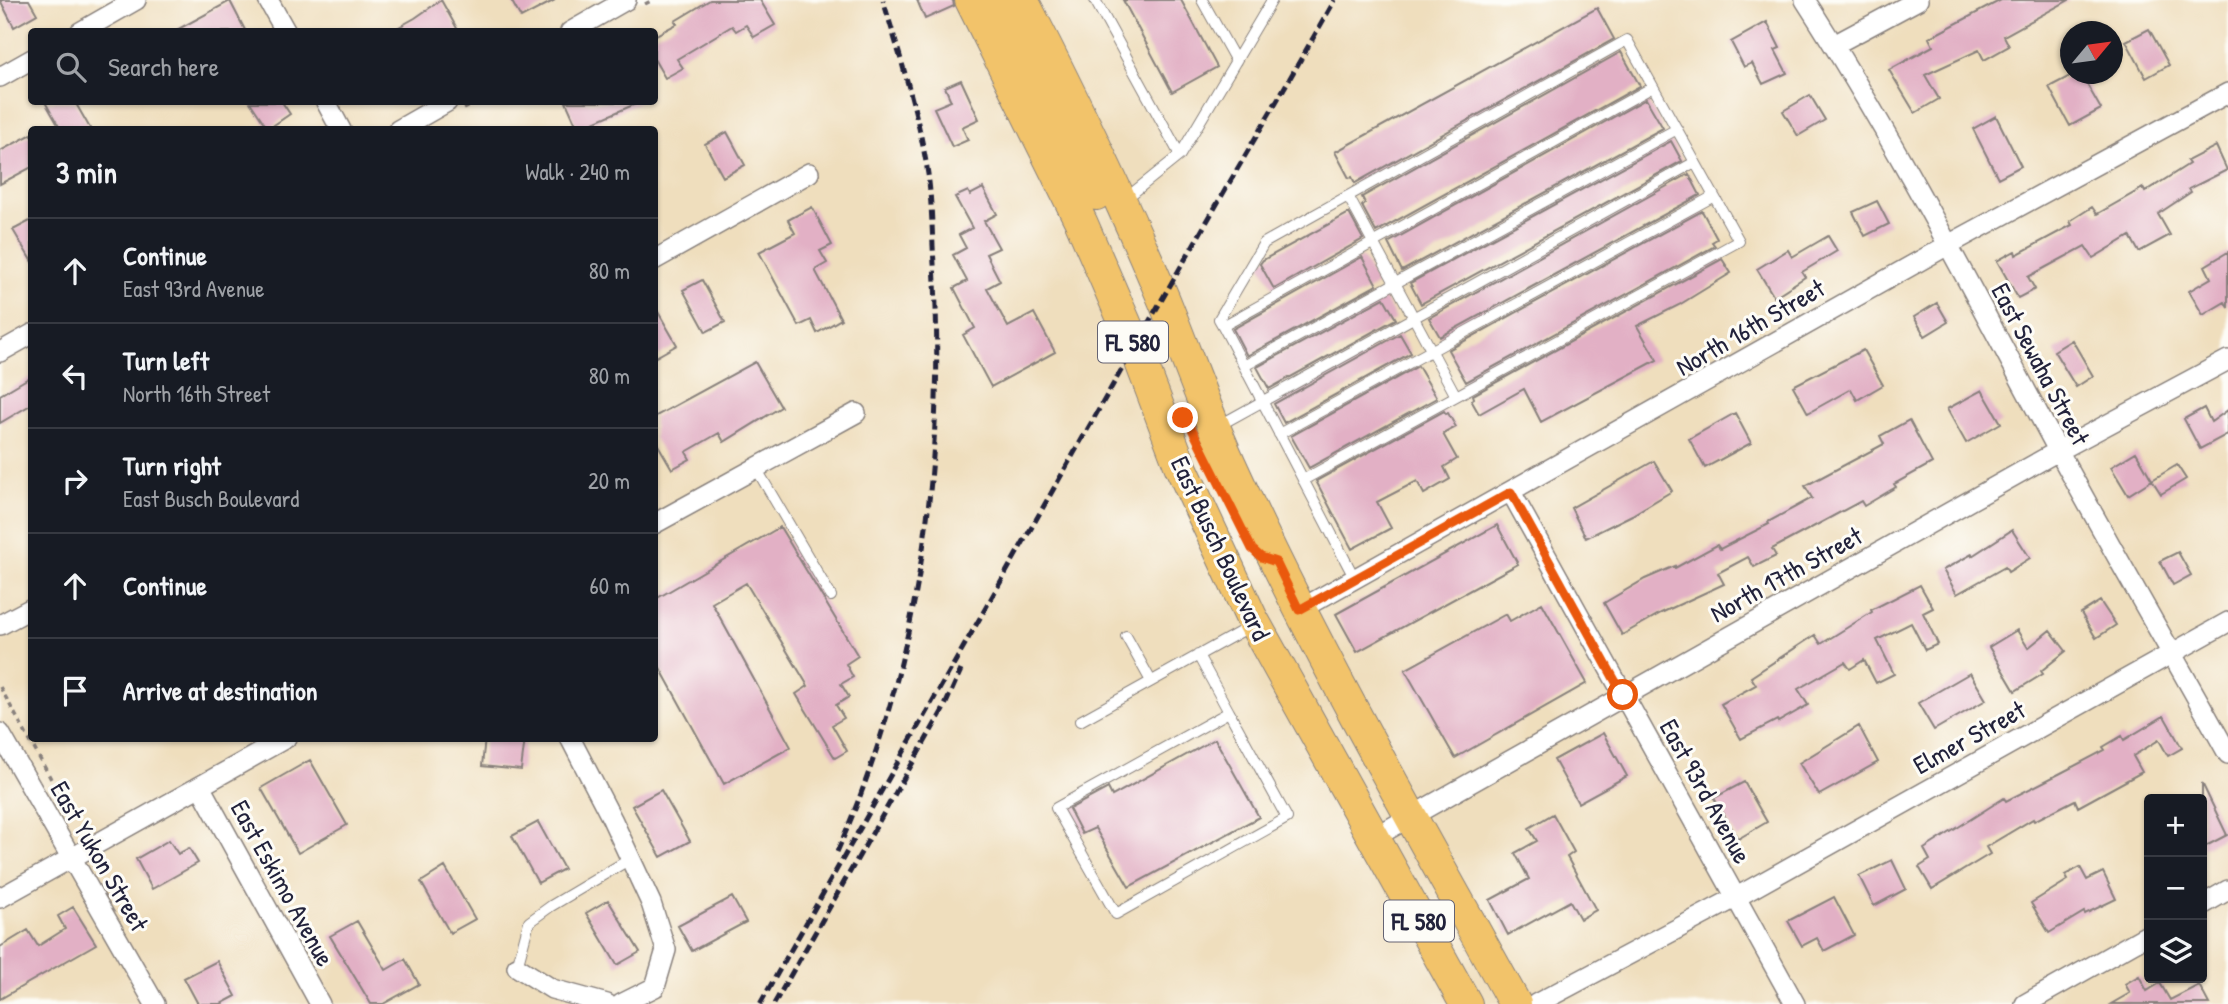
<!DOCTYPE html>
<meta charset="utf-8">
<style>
:root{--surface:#171b24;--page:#242831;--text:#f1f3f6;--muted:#9ea1a6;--line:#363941}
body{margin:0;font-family:"Patrick Hand",sans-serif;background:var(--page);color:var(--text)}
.controls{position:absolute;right:21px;bottom:21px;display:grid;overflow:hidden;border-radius:7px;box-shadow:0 2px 5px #0004}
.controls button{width:63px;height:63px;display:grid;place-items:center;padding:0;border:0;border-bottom:2px solid var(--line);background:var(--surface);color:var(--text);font:35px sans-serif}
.compass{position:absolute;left:2060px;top:21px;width:63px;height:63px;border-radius:50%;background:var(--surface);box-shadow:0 2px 5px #0004;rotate:61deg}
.stop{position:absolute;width:21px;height:21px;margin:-16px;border:5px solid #ea580c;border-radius:50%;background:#fff}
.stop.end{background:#ea580c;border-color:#fff;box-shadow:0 2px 7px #0008}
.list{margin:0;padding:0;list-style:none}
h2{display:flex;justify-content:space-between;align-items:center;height:91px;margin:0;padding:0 28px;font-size:30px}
h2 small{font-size:23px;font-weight:400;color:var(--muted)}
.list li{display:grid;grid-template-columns:46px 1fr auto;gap:21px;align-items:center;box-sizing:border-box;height:105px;padding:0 28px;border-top:2px solid var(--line)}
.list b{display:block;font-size:26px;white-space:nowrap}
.list p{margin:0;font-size:23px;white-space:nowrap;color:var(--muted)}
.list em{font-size:23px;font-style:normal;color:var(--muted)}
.icon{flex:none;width:38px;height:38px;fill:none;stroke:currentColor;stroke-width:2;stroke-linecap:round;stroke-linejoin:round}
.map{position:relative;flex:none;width:2228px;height:1004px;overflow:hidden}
.search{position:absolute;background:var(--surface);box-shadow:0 2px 5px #0004;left:28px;top:28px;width:630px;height:77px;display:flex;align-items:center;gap:18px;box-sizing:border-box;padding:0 24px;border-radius:7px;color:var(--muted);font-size:26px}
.panel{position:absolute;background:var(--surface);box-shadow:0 2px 5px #0004;left:28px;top:126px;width:630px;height:616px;border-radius:7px}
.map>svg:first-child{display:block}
.building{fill:#e2b0c5}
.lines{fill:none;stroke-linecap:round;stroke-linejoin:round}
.lane-casing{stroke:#88807c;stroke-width:12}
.street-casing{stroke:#88807c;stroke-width:22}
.primary-casing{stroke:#88807c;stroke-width:34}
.path{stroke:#88807c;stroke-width:3.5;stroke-dasharray:5 5;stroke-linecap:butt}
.lane{stroke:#fff;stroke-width:10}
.street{stroke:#fff;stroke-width:19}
.primary{stroke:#f2c36a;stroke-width:32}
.rail{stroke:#22223b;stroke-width:5;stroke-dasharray:10 5;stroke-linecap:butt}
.route{stroke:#ea580c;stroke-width:9}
.labels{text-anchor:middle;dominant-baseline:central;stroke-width:6;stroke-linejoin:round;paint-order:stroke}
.shield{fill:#fdfcf7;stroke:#646373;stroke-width:2}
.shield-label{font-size:24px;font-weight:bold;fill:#22223b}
.street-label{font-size:26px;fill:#22223b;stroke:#fdfcf7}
</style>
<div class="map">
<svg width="2228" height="1004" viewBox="0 0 2228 1004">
<rect width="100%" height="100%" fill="#fdfcf7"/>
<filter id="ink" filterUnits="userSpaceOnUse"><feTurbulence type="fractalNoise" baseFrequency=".0143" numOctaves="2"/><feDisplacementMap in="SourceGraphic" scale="14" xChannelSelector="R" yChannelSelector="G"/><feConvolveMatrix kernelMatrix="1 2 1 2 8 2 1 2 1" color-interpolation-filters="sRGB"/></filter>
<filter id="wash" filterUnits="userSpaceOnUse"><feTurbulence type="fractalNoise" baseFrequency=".00686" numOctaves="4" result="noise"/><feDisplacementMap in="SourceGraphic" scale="28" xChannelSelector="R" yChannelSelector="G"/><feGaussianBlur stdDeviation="1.57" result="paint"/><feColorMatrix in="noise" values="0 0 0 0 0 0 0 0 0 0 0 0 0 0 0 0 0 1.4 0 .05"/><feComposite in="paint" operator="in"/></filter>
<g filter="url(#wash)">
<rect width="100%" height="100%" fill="#efdebd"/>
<g id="blocks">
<path class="building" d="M0 0H29L37 14 14 27Z
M441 0 459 32H390L415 18Z
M511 0H555L521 18Z
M710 0H760L775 25 754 37 746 25 736 31 732 26 677 59 683 68 665 78 654 59V36L677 24 675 21Z
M917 0H953L954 6 925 19Z
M1123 0H1181L1217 67 1172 92Z
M2001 0H2069L2004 36 2009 46 1984 60 1979 50 1925 75 1939 99 1915 113 1889 70 1933 46 1929 38Z
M230 1 246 32H173Z
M1597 8 1614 39 1355 183 1352 177 1349 178 1335 152Z
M1767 22 1780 48 1775 50 1787 73 1763 84 1752 63 1744 67 1731 42Z
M2149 29 2169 65 2146 78 2126 41Z
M1621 52 1640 86 1376 232 1362 206 1365 203 1362 197Z
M2074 74H2081L2101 109 2070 126 2049 87Z
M961 80 979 119 962 127 968 140 952 147 934 108 951 101 945 87Z
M1810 95 1825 120 1798 136 1783 111Z
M1646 99 1663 128 1402 271 1388 243Z
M45 102H75L91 130H61Z
M250 102H282L290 114 268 129Z
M566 102H640L578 129Z
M1996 116 2021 166 1998 178 1973 129Z
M727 132 745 165 723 177 705 144Z
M32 134V167L0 184V151Z
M1671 141 1682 161 1421 304 1410 283Z
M2216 146 2227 170 2189 189 2191 192 2158 214 2170 235 2139 252 2130 236 2093 258 2085 246 2028 277 2035 289 2018 298 1997 261 2015 251 2016 255 2072 225 2070 221 2092 207 2097 214 2143 188 2145 192 2189 164 2187 161Z
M1689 174 1700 195 1440 337 1429 318Z
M983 188 997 214 984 221 999 248 986 254 1000 281 987 288 1008 327 1034 313 1055 352 991 387 963 335 975 328 954 288 967 281 953 255 966 248 959 235 972 228 955 197 968 191 970 195Z
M1877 201 1889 224 1865 236 1853 212Z
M812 207 832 245 820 251 827 263 815 270 841 319 817 333 811 320 799 326 759 252 795 233 788 220Z
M1702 211 1717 239 1712 242 1715 246 1466 382 1448 350Z
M1349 213 1363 239 1274 289 1260 264 1263 260Z
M32 220V262L13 230Z
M1828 236 1837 251 1802 272 1805 277 1774 297 1757 269 1788 250 1792 257Z
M2228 252V308L2225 302 2203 315 2189 291 2211 278 2205 266Z
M1362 257 1377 285 1247 356 1233 329Z
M1722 259 1731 273 1679 305 1637 326 1657 360 1541 422 1524 389 1479 414 1471 400 1474 398 1473 395Z
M702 280 725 322 706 332 683 290Z
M1384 298 1396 319 1269 389 1257 367Z
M1937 303 1948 322 1925 336 1914 317Z
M654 305 677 345 654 358Z
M1400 334 1411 353 1284 423 1274 404Z
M2072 340 2093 376 2076 387 2054 351Z
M1863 350 1883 385 1857 400 1851 389 1808 413 1793 386Z
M755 362 781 407 724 442 719 433 686 452 690 459 672 469 654 438V417Z
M1418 366 1437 398 1309 468 1291 436Z
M32 376V404L0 423V395Z
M1982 390 2001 423 1966 443 1947 409Z
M2204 408 2211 422 2228 410V434L2200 449 2184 419Z
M1444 411 1446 414 1448 413 1456 427 1443 434 1457 459 1444 467 1450 479 1424 494 1417 481 1377 502 1391 528 1352 549 1316 481Z
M1735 413 1751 443 1705 468 1689 439Z
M1909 420 1932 463 1894 484 1896 487 1864 506 1861 501 1772 549 1776 556 1754 567 1748 557 1718 573 1724 584 1661 613 1622 635 1604 603 1645 579 1675 566V568L1717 545 1720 549 1769 524 1768 522 1812 498 1805 486 1884 444 1880 436Z
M2136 452 2152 480 2128 495 2111 467Z
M1654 461 1672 491 1632 515 1586 538 1571 508Z
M2177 465 2186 479 2161 494 2152 480Z
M1497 525 1518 564 1357 652 1336 614Z
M780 527 858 656 846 664 853 677 841 684 849 697 836 705 844 718 832 725 847 751 835 758 796 694 808 686 746 583 712 603 791 747 724 784 654 657V600Z
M2012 530 2030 558 2008 572 2005 567 1957 594 1943 570 1972 554V556Z
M2178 552 2191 575 2173 585 2160 561Z
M1920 585 1933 608 1923 613 1938 644 1925 650 1911 623 1877 640 1894 674 1876 683 1864 660 1850 669 1845 662 1798 689 1808 705 1778 722 1777 720 1741 739 1721 704 1756 685 1751 677 1815 635 1821 644 1872 612 1871 610Z
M2100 601 2116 625 2096 638 2081 613Z
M1542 603 1587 683 1455 758 1405 670 1506 614 1510 621Z
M2017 630 2028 648 2050 630 2066 651 2041 671 2043 674 2015 691 1989 647Z
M1970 673 1986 700 1934 730 1918 703Z
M2164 716 2182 748 2168 756 2159 740 2133 756 2142 772 2078 807 2075 800 2034 821 2033 819 1986 847 1990 854 1932 889 1919 867 1930 860 1924 849 2004 798 2006 801 2061 773 2105 750 2103 747 2122 736 2124 740Z
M1859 726 1878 762 1819 795 1799 763Z
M1603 733 1627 776 1578 803 1554 760Z
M485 738H525L521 770 482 766Z
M1215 739 1259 817 1129 887 1095 828 1082 834 1069 809 1108 788 1112 796Z
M310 760 347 825 298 853 261 788Z
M1744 782 1767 822 1738 839 1714 798Z
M2202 783 2227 835 2202 848Z
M661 790 690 841 661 857 632 806Z
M1553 814 1574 852 1567 857 1596 910 1580 919 1570 901 1508 935 1490 900 1529 879 1515 853 1537 841 1529 828Z
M538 822 564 869 538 883 512 836Z
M169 840 178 854 189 848 198 863 152 889 136 859Z
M1892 860 1906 889 1874 906 1859 876Z
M445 867 475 919 450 933 421 882Z
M2080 867 2087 880 2103 872 2116 899 2085 914 2084 912 2049 933 2031 903 2068 880 2065 875Z
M732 897 746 922 692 951 678 926Z
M1834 897 1854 935 1824 951 1817 938 1802 946 1788 921Z
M608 900 640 952 617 965 586 913Z
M73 907 96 944 0 999V947L28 930 38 946 65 929 58 916Z
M357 921 386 970 405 959 419 984 383 1004H371L330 936Z
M217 961 236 996 221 1004H198L184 978Z
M2139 976 2147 991 2160 983 2170 1000 2199 985 2209 1004H2111L2130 993 2125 984Z"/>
</g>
</g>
<g filter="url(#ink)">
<use href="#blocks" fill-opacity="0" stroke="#88807c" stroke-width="2"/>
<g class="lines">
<g class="lane-casing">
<path id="lane" d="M1095 0 1180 155
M1202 0 1236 61
M1348 196 1456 396
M1124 200 1180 155 1272 0
M1223 326 1653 87
M1244 366 1677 129
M1218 426 1695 162
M1279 434 1714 196
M756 468 831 596
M1303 480 1739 241 1627 40 1264 243 1219 319 1223 326 1355 579
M1126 636 1151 681
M1198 655 1229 712 1056 808 1116 914 1287 818 1229 712
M1080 721 1251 626
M517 967 529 922 551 906 630 859"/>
</g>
<g class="street-casing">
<path id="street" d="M268 0 286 32
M1805 0C1896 141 1973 292 2052 439 2109 545 2170 649 2228 754
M80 32 136 0
M570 32 626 0
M1834 45 1918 0
M0 77 32 59
M326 102 341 130
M398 130 447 102
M654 260 809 173
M0 352 32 334
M1511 492 1795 1004
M654 524 856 413
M1299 610 1948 245 2228 93
M0 625 32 608
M0 733 155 1004
M570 738 612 819 651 903 666 950 655 987 621 1004
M201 788 320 1004
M1373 838 2058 451 2228 360
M0 898 286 738
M2202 905 2228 890
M517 967 552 989 607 1004
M1536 1004 1735 898 2228 622
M2025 1004 2149 934"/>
</g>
<g class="primary-casing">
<path id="primary" d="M971 0 1081 222 1135 346 1180 465 1251 617 1466 1004
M995 0 1096 194
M1022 0C1073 98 1121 198 1164 300 1186 354 1205 409 1229 462 1313 648 1416 825 1515 1004"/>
</g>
<path class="path" d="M645 4 653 0
M464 109 478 102
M0 687 65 804"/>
<use href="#lane" class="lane"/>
<use href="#street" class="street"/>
<use href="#primary" class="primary"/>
<path class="rail" d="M837 852C919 668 946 463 934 264 932 234 932 203 928 174 919 116 900 56 883 0
M760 1004 1135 346 1335 0
M774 1004 943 710 961 670"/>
</g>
</g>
<g class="lines" filter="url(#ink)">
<path class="route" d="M1183 418 1188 421 1252 549 1261 557 1276 562 1299 610 1511 492 1623 695"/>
</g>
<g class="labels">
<g class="shield">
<rect x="1098" y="321.5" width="70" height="41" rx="5"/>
<rect x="1384" y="900.5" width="70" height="41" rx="5"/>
</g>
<g class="shield-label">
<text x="1133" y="342">FL 580</text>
<text x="1419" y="921">FL 580</text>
</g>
<g class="street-label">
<text transform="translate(1750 327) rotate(-30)">North 16th Street</text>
<text transform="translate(2041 364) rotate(62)">East Sewaha Street</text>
<text transform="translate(1221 548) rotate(65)">East Busch Boulevard</text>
<text transform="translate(1786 574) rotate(-29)">North 17th Street</text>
<text transform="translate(1969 737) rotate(-29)">Elmer Street</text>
<text transform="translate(1706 791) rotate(61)">East 93rd Avenue</text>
<text transform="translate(100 856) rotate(60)">East Yukon Street</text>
<text transform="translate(283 883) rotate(61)">East Eskimo Avenue</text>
</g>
</g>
</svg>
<div class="controls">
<button>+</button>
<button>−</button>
<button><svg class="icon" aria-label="layers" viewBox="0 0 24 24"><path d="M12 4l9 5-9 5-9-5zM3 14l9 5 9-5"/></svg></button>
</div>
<svg class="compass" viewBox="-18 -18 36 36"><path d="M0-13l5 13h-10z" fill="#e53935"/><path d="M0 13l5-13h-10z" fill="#9ea1a6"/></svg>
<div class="stop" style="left:1623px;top:695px"></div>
<div class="stop end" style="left:1183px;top:418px"></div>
<div class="search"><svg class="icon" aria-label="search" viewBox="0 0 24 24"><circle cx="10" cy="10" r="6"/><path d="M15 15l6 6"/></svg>Search here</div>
<section class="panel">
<h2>3 min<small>Walk · 240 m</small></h2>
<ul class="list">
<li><svg class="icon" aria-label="ahead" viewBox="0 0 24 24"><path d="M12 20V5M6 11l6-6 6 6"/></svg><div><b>Continue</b><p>East 93rd Avenue</p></div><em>80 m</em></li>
<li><svg class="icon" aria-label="left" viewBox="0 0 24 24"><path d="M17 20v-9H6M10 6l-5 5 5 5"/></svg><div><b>Turn left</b><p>North 16th Street</p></div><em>80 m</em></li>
<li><svg class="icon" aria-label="right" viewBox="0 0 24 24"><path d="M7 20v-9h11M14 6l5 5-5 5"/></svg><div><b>Turn right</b><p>East Busch Boulevard</p></div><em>20 m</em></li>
<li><svg class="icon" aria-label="ahead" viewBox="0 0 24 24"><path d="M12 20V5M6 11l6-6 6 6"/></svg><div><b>Continue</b></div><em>60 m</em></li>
<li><svg class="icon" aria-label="arrive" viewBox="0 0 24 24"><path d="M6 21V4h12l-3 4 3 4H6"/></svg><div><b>Arrive at destination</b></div></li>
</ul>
</section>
</div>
